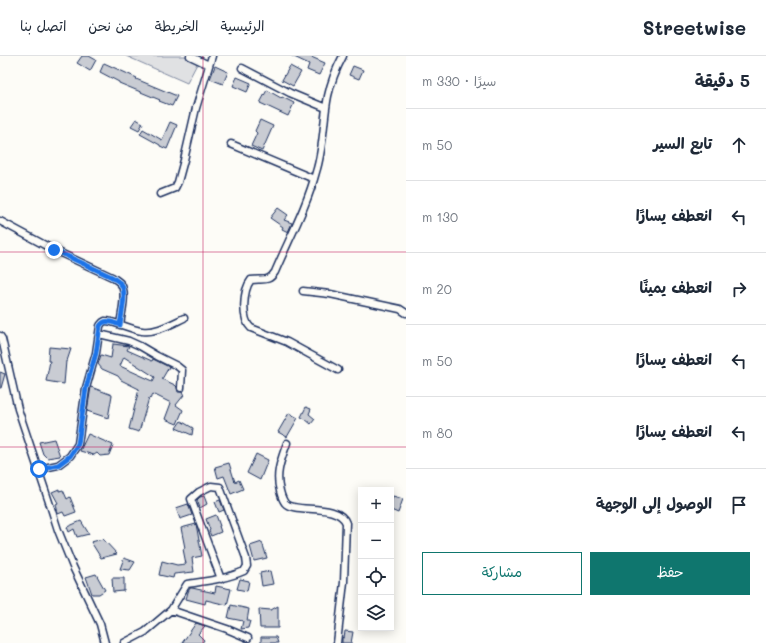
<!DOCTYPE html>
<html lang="ar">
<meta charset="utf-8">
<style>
:root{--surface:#fff;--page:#f2f2f3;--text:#1f2937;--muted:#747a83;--line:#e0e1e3;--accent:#0f766e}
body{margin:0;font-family:Mali,"Playpen Sans Arabic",sans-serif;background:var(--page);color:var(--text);direction:rtl}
.controls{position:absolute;right:12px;bottom:12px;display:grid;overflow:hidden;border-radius:0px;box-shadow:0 2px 10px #0003}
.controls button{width:36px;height:36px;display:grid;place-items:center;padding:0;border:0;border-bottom:1px solid var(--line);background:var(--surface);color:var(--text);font:20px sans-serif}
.stop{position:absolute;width:12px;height:12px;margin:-9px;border:3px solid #1a73e8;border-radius:50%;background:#fff}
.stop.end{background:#1a73e8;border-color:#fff;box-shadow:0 1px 4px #0008}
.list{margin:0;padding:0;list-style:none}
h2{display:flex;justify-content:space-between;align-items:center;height:52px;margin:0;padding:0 16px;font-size:17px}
h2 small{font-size:13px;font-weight:400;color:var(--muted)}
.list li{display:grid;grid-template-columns:26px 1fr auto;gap:12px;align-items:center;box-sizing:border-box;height:72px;padding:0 16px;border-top:1px solid var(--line)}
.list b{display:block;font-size:15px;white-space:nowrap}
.list em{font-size:13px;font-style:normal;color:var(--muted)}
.actions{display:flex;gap:8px;padding:12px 16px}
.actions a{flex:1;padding:9px 0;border:1px solid var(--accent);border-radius:0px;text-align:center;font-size:14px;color:var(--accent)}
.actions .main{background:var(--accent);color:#fff}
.icon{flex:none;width:22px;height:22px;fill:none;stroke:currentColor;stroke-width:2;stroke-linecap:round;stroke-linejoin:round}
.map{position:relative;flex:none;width:406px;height:587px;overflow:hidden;direction:ltr}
header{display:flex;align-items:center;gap:24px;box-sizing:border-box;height:56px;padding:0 20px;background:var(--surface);border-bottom:1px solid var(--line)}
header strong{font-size:19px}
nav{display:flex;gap:22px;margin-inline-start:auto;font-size:14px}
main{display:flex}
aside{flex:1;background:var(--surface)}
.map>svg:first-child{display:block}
.green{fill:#e0e1e3;stroke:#7e88a0}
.building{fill:#c9ccd3;stroke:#1b2f5e;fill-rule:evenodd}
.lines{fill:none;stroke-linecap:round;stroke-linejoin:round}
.minor-casing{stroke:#1b2f5e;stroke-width:9}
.minor{stroke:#fdfcf7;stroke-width:6}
.route{stroke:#1a73e8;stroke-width:5}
.grid{fill:none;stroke:#c2185b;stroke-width:1;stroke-opacity:0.55}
</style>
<header>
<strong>Streetwise</strong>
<nav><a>الرئيسية</a><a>الخريطة</a><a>من نحن</a><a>اتصل بنا</a></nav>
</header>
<main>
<aside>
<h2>5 دقيقة<small>سيرًا · 330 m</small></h2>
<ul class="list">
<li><svg class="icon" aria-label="ahead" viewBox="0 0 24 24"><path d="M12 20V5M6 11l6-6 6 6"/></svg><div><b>تابع السير</b></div><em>50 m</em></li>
<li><svg class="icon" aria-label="left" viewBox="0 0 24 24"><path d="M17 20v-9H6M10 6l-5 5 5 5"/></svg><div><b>انعطف يسارًا</b></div><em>130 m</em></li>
<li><svg class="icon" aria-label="right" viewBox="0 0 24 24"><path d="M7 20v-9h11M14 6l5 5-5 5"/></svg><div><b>انعطف يمينًا</b></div><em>20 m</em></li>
<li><svg class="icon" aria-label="left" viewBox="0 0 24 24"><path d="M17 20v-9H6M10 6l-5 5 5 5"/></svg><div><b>انعطف يسارًا</b></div><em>50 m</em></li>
<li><svg class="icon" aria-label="left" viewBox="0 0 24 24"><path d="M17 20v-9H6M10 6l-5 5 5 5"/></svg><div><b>انعطف يسارًا</b></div><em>80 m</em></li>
<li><svg class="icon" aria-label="arrive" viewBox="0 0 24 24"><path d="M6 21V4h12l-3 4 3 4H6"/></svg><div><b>الوصول إلى الوجهة</b></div></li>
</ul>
<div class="actions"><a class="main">حفظ</a><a>مشاركة</a></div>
</aside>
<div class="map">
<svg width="406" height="587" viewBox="0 0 406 587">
<rect width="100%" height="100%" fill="#fdfcf7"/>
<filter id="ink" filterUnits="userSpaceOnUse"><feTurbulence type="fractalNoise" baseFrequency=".025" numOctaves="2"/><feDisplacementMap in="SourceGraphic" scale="8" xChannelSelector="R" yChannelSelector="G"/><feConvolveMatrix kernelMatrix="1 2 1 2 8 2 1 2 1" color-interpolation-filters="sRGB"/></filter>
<g filter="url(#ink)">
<path class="green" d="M126 0H186L198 6 187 27Z"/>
<path class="building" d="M82 0H89L96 4 90 15 77 7Z
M292 0H309L325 7 319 19 307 14 309 8Z
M104 7 137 22 136 23 177 40 172 50 159 45 160 44 119 27V26L100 16Z
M215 10 228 16 223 28 210 23Z
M290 10 301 16 293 30 282 24Z
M353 10 363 14 359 23 349 19Z
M237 21 251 27 247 36 233 30Z
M267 34 281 42 282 41 294 47 288 60 271 52 260 47Z
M136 63 143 67 139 74 131 70Z
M260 64 273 70 262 95 251 90 257 77 255 75Z
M170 66 177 69 167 93 160 90V89L140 78 143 73 162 84Z
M278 152 288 159 284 164 292 167 288 176 282 173 283 171 270 162Z
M113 288 129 290 127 294 152 305 153 303 169 311 162 323 175 329 177 331 178 336H182L184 339 176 349 183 354 177 368 165 363 171 347 153 338 150 343 149 342 139 376 129 373 139 333 121 324 118 320 102 313 98 308 101 299 111 302ZM124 301 155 321 153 325 120 310Z
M49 291 71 293 67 305H66L64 328 46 325 50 305H48Z
M0 316 5 318 1 332H0Z
M91 331 112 339 108 362 87 355Z
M306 351 311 353 309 358 315 363 311 368 305 363 301 361Z
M289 357 298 362 287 381 278 376Z
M181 365 193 372 192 379 176 372Z
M88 378 113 389 109 399 100 400 97 397 94 399 80 395Z
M54 383 60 400 47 402 43 398 39 386Z
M256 398 268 404 260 424 247 417Z
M229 407 235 426 239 424 243 433 231 438 224 420 218 422 215 411Z
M59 433V435L63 434 67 443 70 441 76 456 65 460 63 456 58 458 56 448 58 447 52 436Z
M204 440 207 448 200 452 197 444 200 441Z
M393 440 403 443 398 457 391 454V446Z
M220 444 224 454 219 456 215 446Z
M188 448 192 459 180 463 176 452Z
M216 459 220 470H219L221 476 211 480 209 475 210 474 206 463Z
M81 465 89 478 77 481 74 473 69 476 67 471Z
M196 468 202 500 192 502 194 516 174 518 173 522 159 519 162 505 177 509 186 508 183 493 185 492 181 472Z
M103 483 117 498 101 502 91 486Z
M262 486 267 502 254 505 250 490Z
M124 502 135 506 130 514 120 513Z
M270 515 273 528 262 530 260 517Z
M96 518 105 534 99 538H92L86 521Z
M112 522H124V535L113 536Z
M240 523 249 525 247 535 237 533Z
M216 530 231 533 227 549 206 544 205 548 186 543 188 536 190 532H192L215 537Z
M231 549 249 553 247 565H250L248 572 241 573 243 565 228 562Z
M278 550V572H260L259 553 271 554Z
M196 567 205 570 198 578 204 584 202 587H182Z
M345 575 353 576 351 587H342V581L344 582Z
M261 581H276L278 587H261Z"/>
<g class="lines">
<g class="minor-casing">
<path id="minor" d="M190 0 209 9
M242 12 290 37 326 52
M231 88 314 123
M160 138 175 132 178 126 184 104 196 52 212 0
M0 165 54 194 112 221C115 223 118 225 120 227 128 235 121 259 120 269
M303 235 330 238 400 253 406 257
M99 278 129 285 140 290 157 300 177 310 182 314 181 332
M0 280 2 283 18 353 50 449 58 474 73 511 100 568 105 587
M338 314 287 286 251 272C241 263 243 234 251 224 262 222 268 227 275 216 289 183 307 150 316 116 324 91 323 65 328 40 331 26 336 13 343 0
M287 387C281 404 275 418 280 435 281 439 282 443 285 447 294 458 338 446 346 467L344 526 337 587
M39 413 58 409 70 400 78 388 86 332 96 297 100 270C102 267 102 266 105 265 111 264 133 274 142 275 156 277 171 268 184 262
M171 554 227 573 248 582
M124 587 145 576 171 554 187 528C207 525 226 523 244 515L247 510 246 502 220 431 211 430 199 436 191 443 221 523"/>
</g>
<use href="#minor" class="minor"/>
</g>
</g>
<g class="lines" filter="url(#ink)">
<path class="route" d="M39 413 58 409 70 400 78 388 86 332 96 297 100 270C105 262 113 267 120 269 121 259 128 234 120 227 118 225 114 223 112 221L54 194"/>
</g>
<path class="grid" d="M203 0V587M0 196H406M0 391H406"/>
</svg>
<div class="controls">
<button>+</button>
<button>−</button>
<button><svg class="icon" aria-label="locate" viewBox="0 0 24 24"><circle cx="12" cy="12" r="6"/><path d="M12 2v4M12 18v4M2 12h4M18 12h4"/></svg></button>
<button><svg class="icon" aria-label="layers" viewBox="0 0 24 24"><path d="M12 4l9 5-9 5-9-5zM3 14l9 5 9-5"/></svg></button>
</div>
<div class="stop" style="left:39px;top:413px"></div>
<div class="stop end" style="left:54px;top:194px"></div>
</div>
</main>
